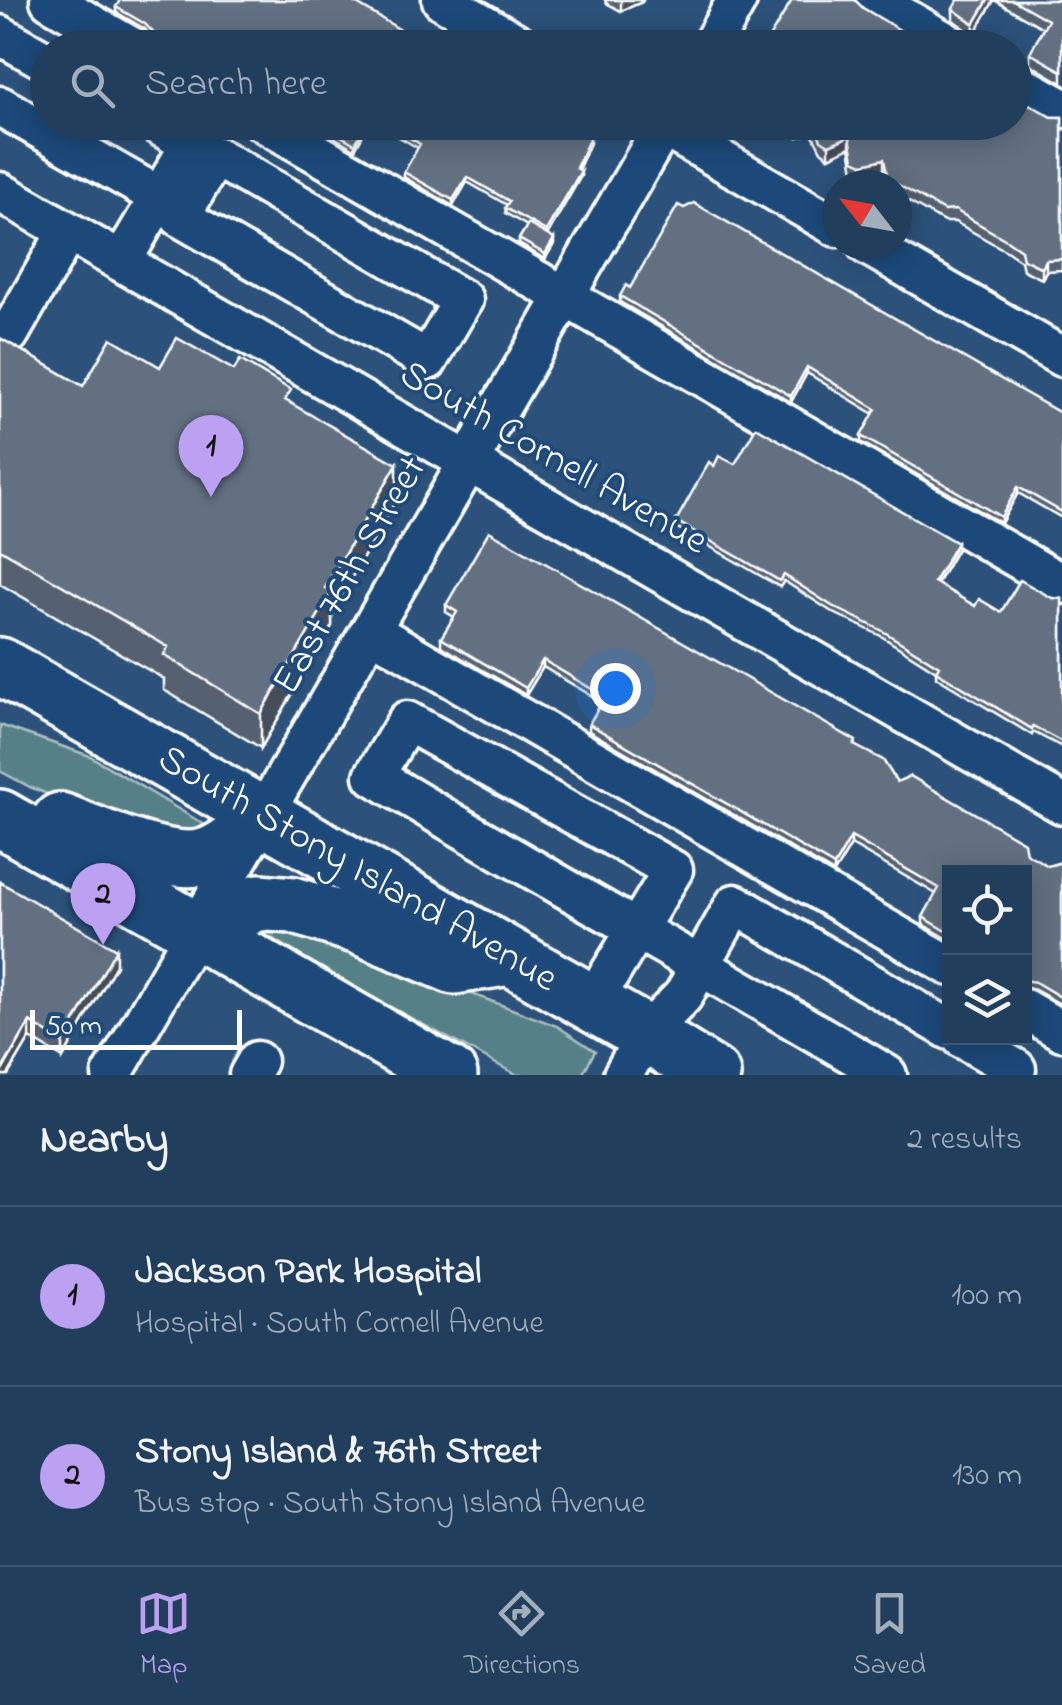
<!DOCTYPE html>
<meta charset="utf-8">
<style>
:root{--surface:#213e5c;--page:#294562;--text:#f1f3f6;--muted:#a2aebb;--line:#3e5772;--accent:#bca0f2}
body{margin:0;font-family:"Indie Flower",sans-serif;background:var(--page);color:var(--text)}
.controls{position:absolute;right:30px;bottom:30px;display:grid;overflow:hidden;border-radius:0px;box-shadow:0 5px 25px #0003}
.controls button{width:90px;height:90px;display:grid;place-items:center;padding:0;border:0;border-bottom:2px solid var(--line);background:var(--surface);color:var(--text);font:50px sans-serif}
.compass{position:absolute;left:822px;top:170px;width:90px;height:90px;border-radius:50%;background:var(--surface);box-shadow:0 5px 25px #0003;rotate:301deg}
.scale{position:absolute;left:30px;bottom:25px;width:212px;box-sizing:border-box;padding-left:10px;border:5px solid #fff;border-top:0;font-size:28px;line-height:35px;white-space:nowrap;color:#fff;-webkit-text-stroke:8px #1f4a7a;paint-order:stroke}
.you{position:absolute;left:615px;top:688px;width:35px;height:35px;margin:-25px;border:8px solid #fff;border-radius:50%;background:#1a73e8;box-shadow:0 0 0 15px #1a73e833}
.badge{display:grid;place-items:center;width:65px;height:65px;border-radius:50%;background:var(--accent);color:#111;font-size:32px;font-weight:700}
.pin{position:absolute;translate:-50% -82px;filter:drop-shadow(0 2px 5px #0008)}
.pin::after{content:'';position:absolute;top:52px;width:35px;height:30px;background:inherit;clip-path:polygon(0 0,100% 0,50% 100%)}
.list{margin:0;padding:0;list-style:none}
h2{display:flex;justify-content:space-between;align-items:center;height:130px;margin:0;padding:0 40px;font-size:42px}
h2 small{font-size:32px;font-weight:400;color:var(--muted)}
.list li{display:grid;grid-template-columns:65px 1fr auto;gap:30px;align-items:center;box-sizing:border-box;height:180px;padding:0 40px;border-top:2px solid var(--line)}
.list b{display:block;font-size:38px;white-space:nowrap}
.list p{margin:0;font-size:32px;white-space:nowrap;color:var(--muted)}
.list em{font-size:32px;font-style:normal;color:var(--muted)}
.icon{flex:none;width:55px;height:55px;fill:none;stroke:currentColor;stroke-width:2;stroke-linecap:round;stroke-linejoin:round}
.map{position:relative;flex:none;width:1062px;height:1075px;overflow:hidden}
.search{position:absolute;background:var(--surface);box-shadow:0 5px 25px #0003;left:30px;right:30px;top:30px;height:110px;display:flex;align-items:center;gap:25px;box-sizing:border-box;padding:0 35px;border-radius:55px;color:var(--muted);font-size:38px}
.sheet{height:490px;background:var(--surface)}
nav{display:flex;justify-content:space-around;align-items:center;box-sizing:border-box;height:140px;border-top:2px solid var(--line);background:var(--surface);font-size:28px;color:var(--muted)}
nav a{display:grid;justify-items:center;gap:5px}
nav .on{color:var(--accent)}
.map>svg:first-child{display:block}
.green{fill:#578087;stroke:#abc0c3;stroke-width:2.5}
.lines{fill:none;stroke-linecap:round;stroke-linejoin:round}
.minor-casing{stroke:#fff;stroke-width:45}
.highway-casing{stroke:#fff;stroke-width:62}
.minor{stroke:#1f4a7a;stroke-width:38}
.highway{stroke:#1f4a7a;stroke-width:55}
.wall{fill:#54606f;stroke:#fff;stroke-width:2.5}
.shaded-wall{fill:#454e5a;stroke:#fff;stroke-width:2.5}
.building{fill:#627081;stroke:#fff;stroke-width:2.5}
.labels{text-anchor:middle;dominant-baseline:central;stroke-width:8;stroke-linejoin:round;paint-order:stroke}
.street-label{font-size:40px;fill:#fff;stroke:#1f4a7a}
</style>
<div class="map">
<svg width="1062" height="1075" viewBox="0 0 1062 1075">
<rect width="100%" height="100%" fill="#2c527b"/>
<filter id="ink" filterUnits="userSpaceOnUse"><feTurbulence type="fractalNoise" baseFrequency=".01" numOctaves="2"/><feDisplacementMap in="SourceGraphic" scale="20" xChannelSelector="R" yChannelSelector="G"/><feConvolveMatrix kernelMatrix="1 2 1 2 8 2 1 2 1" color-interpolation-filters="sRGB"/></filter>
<g filter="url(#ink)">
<path class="green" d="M0 725 90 756 215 831 194 854 30 787 0 771Z
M270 915 374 940 472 994 557 1026 595 1051 582 1075H517L346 983 264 933Z"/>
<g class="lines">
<g class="minor-casing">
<path id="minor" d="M50 0 133 48
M442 0 525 48
M874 0 956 48
M0 35 48 62
M710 48 737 0
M1014 81 1062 108
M0 106 160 197
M263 122 1062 584
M655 122 837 227
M215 156 463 300 428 360 180 217Z
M0 192 1062 804
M867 245 1062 357
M121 262 191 144 153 122
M9 334 68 231
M371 631 950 966
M592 1003 673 870 407 721 374 776C543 878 717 973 887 1075
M1024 1009 1062 1031
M962 1038 1016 1069 1012 1075
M112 1075 666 122
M249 1075 257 1061
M623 1075 646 1034 683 996 735 904 950 1030"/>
</g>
<g class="highway-casing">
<path id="highway" d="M0 666 646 1034 712 1075
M0 818 449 1075
M60 821C95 834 168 867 204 857 227 851 245 831 263 817
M197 930 259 902 293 905 359 926 454 966 498 959"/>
</g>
<use href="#minor" class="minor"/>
<use href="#highway" class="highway"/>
</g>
<path class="wall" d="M605 0H643L642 2 621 11 606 3Z
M958 0H1062V83L1030 64V53L1043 28 994 0 974 35 953 20V9Z
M116 7 431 48H155L153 38 145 29 116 12Z
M1052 117H1062V270L1046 271 1042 279 1023 270 1021 261 1008 252 955 222H944L897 195V185H887L884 170 863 176 854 171 850 147 829 157 821 151 812 133 798 137 785 131 783 122H986L1003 133Z
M370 122 355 149 334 137V132Z
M373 122H535L559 135 590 143 578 170 581 176 547 235 554 244 545 259 519 244V239L527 226 505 213 507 205 467 182 453 206 404 177V172L418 148Z
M630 288 1062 414V518L1018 493 1001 523 861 442V436L874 414 807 373 791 402 620 302V296Z
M0 338 83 386 160 367 291 403 397 499 332 611V626L261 748 164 690V679L0 584Z
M735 464 957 549 937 584 975 606 1001 612 1052 598 1062 599V747L1033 732 1032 735 936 677V671L881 636 832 612 784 581 780 587 676 527V521L714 466Z
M446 605 856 746 897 782 1048 866 1062 862V1005L1035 990 1024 987V872H950V940L923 924V917L936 894 851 845 834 873 589 731V724L602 702 543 667 526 695 441 646V638L454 617 446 612Z
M0 882 116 965 63 1058 30 1038 8 1075H0Z"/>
<path class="shaded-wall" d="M621 0H643L642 2 621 11Z
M988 0H994L974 35V24Z
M367 122H370L355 149V144Z
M809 122H812V133L798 137V126Z
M850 136V147L829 157V145Z
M590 137V143L576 174V168Z
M884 159V170L863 176V164Z
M581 171V176L546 237V231Z
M467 177V182L453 206V200Z
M554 239V244L545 259V254Z
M1046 260V271L1042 279V268Z
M807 367V373L791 402V396Z
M397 464V499L332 611V626L261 748V714L325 588Z
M1018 487V493L1001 523V517Z
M957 543V549L934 588V582Z
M543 660V667L526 695V688Z
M851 837V845L834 873V866Z
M116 949V965L63 1058V1043Z
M30 1022V1038L8 1075H0Z"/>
<path class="building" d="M120 0H350L431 48H162L155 44 153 32 145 24 116 7Z
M792 0H855L863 8 930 48H763Z
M958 0H988L974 24 953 9Z
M1013 0H1062V71L1030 53 1048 20Z
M1022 100 1052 117H1062V259L1046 260 1042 268 1023 259 1021 250 1008 241 955 210 944 211 888 179 884 159 863 164 854 160 850 136 829 145 821 140 813 122H986L1003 133 1008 122H1014V112Z
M340 122H367L355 144 334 132Z
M382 122H535L559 135 565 123 590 137 576 168 581 171 546 231 505 208 509 201 467 177 453 200 404 172 420 144Z
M790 122H809L798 126Z
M694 203 1062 414V512L1018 487 1001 517 861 436 876 409 807 367 791 396 620 296 626 285 630 288 678 205 684 208Z
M528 224 554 239 545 254 519 239Z
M0 338 83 386 111 338 160 367 177 338 234 370 240 360 291 390 285 400 397 464 325 588 332 592 261 714 164 655 168 647 0 549Z
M756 427 957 543 934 582 975 606 979 599 1001 612 1020 580 1052 598 1062 599V742L1033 726 1032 729 936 671 939 666 881 630 832 606 784 575 780 581 676 521 709 462 714 466 719 456 735 464Z
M489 531 856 741 854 745 883 760 897 782 910 776 1024 842 1026 853 1048 866 1062 862V998L1035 982 1024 980V872H950V933L923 917 939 888 851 837 834 866 589 724 605 697 543 660 526 688 441 638 457 612 446 605Z
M0 882 116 949 63 1043 30 1022 0 1073Z"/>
</g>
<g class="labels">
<g class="street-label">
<text transform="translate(553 459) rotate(30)">South Cornell Avenue</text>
<text transform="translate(351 576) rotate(-60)">East 76th Street</text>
<text transform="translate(357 870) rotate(30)">South Stony Island Avenue</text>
</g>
</g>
</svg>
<div class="controls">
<button><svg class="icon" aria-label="locate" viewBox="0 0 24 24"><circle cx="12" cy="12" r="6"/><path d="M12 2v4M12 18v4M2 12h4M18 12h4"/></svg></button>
<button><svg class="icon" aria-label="layers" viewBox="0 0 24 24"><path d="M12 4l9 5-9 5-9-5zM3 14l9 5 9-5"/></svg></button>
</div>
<svg class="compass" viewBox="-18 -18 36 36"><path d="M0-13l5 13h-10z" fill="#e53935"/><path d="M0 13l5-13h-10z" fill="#a2aebb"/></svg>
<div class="scale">50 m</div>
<div class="you"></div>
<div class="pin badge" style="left:211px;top:497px">1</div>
<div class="pin badge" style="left:103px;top:945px">2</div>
<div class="search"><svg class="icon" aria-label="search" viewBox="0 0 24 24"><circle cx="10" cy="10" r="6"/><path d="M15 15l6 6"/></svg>Search here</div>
</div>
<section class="sheet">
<h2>Nearby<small>2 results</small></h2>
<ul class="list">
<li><span class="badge">1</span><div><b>Jackson Park Hospital</b><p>Hospital · South Cornell Avenue</p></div><em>100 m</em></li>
<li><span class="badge">2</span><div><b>Stony Island &amp; 76th Street</b><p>Bus stop · South Stony Island Avenue</p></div><em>130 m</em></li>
</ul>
</section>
<nav>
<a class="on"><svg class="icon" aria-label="map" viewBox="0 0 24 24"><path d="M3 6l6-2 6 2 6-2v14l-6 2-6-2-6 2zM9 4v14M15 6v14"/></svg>Map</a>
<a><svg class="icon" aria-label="directions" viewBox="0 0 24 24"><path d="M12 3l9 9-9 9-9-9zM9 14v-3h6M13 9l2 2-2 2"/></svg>Directions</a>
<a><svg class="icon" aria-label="saved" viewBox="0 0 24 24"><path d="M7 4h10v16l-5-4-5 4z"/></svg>Saved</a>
</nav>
